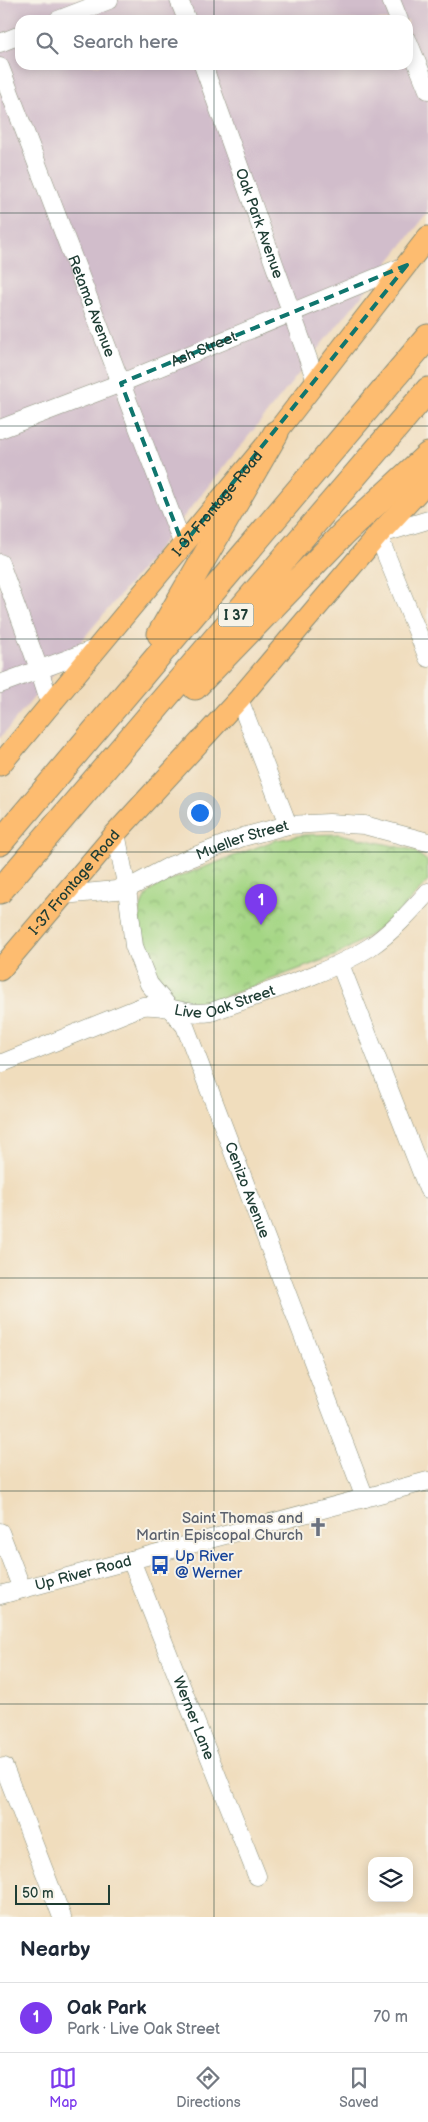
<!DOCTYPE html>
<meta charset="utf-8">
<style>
:root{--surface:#fff;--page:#f6f6f7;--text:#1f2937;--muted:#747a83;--line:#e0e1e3;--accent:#7c3aed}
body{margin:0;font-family:"Balsamiq Sans",sans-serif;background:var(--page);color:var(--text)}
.controls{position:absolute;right:15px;bottom:15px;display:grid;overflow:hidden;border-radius:10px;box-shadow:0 2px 12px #0003}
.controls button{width:45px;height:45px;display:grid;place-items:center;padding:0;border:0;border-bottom:1px solid var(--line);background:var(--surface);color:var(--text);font:25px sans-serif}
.scale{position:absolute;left:15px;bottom:12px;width:95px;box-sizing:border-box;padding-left:5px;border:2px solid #1f3d34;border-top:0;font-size:14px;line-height:18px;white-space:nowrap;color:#1f3d34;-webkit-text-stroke:4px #f7f3e8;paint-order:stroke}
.you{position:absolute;left:199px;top:812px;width:18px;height:18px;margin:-12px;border:4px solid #fff;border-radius:50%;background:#1a73e8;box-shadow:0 0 0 8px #1a73e833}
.badge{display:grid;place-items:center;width:32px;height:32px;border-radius:50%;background:var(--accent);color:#fff;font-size:16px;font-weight:700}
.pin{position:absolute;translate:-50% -41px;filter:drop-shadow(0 1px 2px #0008)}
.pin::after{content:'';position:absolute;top:26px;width:18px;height:15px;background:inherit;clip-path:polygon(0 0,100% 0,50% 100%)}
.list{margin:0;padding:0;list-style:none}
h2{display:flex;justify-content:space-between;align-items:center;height:65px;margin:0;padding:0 20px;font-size:21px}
h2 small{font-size:16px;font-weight:400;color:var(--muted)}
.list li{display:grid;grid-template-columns:32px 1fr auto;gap:15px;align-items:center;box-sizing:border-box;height:70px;padding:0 20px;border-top:1px solid var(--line)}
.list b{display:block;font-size:19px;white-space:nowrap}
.list p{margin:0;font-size:16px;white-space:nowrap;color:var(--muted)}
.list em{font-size:16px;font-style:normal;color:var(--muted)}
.icon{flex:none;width:28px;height:28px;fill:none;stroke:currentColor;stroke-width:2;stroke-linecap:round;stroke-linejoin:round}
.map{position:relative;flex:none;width:428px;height:1917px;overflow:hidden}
.search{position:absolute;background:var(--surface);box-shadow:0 2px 12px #0003;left:15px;right:15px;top:15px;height:55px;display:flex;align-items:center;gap:12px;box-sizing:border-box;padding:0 18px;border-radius:15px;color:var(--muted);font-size:19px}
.sheet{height:135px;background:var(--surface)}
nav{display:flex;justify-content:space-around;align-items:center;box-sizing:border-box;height:70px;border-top:1px solid var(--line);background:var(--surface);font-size:14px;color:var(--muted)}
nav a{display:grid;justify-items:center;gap:2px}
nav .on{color:var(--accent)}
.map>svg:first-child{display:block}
.industrial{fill:#d1bdcb;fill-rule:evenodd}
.park{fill:url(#park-crowns);stroke:#628a5c}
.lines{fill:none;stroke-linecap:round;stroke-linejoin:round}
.minor-casing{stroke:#888d78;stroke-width:19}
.major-casing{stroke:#888d78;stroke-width:23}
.highway-casing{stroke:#888d78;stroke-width:27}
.minor{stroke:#fff;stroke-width:18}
.major{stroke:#fdbc6f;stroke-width:21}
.highway{stroke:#fdbc6f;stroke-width:25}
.marked{fill:none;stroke:#0f766e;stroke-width:4;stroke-dasharray:10 6;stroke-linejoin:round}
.grid{fill:none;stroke:#1f3d34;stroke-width:1;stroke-opacity:0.55}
.labels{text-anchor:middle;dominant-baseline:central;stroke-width:4;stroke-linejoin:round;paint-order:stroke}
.shield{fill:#f7f3e8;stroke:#60746a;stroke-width:1}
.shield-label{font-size:14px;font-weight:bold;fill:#1f3d34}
.street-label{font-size:15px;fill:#1f3d34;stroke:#f7f3e8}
.worship-label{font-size:15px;fill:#5b616d;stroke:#f7f3e8;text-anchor:end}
.transit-label{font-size:15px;fill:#164399;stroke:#f7f3e8;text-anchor:start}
</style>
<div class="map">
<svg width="428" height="1917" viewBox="0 0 428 1917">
<defs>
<pattern id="park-crowns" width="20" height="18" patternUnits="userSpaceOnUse" patternTransform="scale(1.25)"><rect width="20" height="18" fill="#a4d684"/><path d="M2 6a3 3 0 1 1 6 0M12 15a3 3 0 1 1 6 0" fill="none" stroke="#85af6d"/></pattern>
</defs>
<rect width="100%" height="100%" fill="#f7f3e8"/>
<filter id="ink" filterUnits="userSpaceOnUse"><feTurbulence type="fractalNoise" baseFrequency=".02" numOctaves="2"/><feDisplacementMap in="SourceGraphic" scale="10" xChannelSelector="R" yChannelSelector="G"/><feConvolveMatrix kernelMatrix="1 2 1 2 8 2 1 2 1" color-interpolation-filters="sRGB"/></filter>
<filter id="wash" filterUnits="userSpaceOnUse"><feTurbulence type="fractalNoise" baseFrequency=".0096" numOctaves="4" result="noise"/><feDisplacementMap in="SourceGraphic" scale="20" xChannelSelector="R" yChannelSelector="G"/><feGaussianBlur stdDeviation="1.12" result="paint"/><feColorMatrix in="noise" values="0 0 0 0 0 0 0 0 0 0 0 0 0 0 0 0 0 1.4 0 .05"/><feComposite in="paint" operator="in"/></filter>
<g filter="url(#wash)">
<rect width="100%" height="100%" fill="#f0ddbd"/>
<path class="industrial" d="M0 0H428V213L140 571 0 738ZM20 20H408V65H20Z"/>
<path class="park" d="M339 834 413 850 427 861 428 881 403 908 373 933 339 954 208 1003C197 1004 187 1005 178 1000 152 986 132 931 142 904 146 893 154 888 163 883L276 840 304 835Z"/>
</g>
<g filter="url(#ink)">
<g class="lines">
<g class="minor-casing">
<g id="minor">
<path d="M179 0 187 20"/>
<path d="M391 0 399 20"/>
<path d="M58 20 109 0"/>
<path d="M408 41 428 90"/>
<path d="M0 43 20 35"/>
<path id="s1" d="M203 65 316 381"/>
<path id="s2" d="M0 67 183 545"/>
<path id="s3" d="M0 429 121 383 407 265"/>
<path d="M428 520 378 535 428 658"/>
<path d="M0 563 39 669 51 706"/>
<path d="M0 684 95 649"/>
<path d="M239 699 288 825"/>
<path id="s4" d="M116 833 127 889 134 946 149 984 185 1026 365 1498"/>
<path id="s5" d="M63 895 127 889 172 865 243 837 288 825 329 823 364 825 428 842"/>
<path d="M340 964 428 1189"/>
<path id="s6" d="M0 1064 143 1006C168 1004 184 1016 211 1012 264 992 322 977 370 947 392 932 410 912 428 892"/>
<path d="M0 1532 22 1589"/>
<path id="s7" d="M131 1560 257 1876"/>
<path id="s8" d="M0 1595 428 1481"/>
<path d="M0 1768 4 1767 62 1917"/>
</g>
</g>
<g class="major-casing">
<g id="major">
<path id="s9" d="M0 765 276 433 428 237"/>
<path id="s10" d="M0 970 116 833 239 699 378 535 428 481"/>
</g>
</g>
<g class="highway-casing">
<path id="highway" d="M160 634 276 433
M195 687 344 533 428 455
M0 843 428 337
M0 891 428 390"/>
</g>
<use href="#minor" class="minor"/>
<use href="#major" class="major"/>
<use href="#highway" class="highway"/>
</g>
</g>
<path class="marked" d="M407 265 183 545 121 383Z"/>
<path class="grid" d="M214 0V20M214 65V1917M0 213H428M0 426H428M0 639H428M0 852H428M0 1065H428M0 1278H428M0 1491H428M0 1704H428"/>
<defs>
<g id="church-bare" transform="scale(1.5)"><path d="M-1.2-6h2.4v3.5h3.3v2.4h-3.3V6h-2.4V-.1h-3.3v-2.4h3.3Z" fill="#6b7280" stroke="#f7f3e8" stroke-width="2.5" paint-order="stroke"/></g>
<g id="bus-bare" transform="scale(1.5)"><path d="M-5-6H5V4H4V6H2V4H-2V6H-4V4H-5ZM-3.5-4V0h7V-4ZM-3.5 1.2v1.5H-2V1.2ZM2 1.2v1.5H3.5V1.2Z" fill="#1a4fb4" stroke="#f7f3e8" stroke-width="2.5" paint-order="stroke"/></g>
</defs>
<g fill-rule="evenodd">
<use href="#church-bare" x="318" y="1527"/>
<use href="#bus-bare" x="160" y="1565"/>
</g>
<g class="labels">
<rect class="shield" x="218.5" y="603.5" width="35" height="23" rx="4"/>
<g class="shield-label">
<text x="236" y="615">I 37</text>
</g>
<g class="street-label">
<text stroke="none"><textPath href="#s1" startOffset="168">Oak Park Avenue</textPath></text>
<text stroke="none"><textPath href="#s2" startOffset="256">Retama Avenue</textPath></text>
<text stroke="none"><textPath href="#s3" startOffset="219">Ash Street</textPath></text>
<text stroke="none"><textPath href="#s9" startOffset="340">I-37 Frontage Road</textPath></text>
<text stroke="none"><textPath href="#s5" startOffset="190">Mueller Street</textPath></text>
<text stroke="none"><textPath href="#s10" startOffset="115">I-37 Frontage Road</textPath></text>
<text stroke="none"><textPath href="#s6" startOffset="238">Live Oak Street</textPath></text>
<text stroke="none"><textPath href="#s4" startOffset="386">Cenizo Avenue</textPath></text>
<text stroke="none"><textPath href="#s8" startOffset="86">Up River Road</textPath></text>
<text stroke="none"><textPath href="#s7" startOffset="170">Werner Lane</textPath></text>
</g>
<g class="worship-label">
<text x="303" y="1518">Saint Thomas and<tspan x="303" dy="17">Martin Episcopal Church</tspan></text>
</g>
<g class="transit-label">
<text x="175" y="1556">Up River<tspan x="175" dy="17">@ Werner</tspan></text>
</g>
</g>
</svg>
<div class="controls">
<button><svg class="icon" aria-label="layers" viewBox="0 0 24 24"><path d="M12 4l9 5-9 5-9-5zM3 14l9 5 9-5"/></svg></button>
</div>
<div class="scale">50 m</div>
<div class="you"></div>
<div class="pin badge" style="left:261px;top:925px">1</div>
<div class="search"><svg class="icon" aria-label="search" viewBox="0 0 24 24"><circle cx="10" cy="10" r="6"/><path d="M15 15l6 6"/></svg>Search here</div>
</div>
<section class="sheet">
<h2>Nearby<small></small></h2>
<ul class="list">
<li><span class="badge">1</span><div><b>Oak Park</b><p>Park · Live Oak Street</p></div><em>70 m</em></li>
</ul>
</section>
<nav>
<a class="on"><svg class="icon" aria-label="map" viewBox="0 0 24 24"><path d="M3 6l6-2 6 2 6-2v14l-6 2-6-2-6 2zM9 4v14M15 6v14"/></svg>Map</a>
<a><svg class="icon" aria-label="directions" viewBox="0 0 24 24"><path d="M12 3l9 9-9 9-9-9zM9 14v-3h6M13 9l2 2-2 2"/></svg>Directions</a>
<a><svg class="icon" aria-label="saved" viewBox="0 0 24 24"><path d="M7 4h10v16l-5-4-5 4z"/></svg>Saved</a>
</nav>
